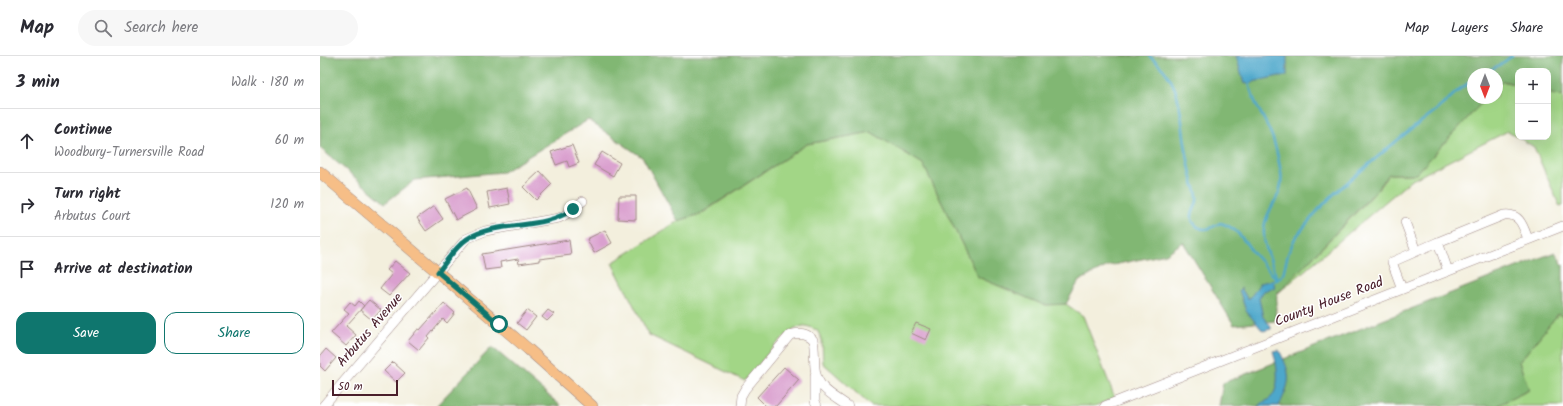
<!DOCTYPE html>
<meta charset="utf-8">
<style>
:root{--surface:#fff;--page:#f7f7f7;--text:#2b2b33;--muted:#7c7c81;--line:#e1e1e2;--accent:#0f766e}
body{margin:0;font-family:Kalam,sans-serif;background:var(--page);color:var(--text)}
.controls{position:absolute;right:12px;top:12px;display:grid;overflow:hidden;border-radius:8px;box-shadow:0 4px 16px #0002}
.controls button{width:36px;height:36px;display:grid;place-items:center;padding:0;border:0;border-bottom:1px solid var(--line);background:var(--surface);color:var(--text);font:20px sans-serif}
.compass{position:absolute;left:1147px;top:12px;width:36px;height:36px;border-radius:50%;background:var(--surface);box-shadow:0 4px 16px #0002;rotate:180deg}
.scale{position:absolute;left:12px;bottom:10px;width:66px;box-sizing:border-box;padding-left:4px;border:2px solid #4a1f2b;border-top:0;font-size:11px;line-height:14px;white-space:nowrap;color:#4a1f2b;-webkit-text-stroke:3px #fff;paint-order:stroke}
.stop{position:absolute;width:12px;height:12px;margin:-9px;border:3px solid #0f766e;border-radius:50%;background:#fff}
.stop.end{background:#0f766e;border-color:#fff;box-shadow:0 1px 4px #0008}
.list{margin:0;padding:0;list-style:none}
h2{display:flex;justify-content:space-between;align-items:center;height:52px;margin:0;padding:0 16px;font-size:17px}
h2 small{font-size:13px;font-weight:400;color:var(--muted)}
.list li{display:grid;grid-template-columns:26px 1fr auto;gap:12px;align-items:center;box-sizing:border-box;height:64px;padding:0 16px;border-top:1px solid var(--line)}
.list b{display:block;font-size:15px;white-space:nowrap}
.list p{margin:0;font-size:13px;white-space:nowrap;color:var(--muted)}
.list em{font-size:13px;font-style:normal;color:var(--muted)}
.actions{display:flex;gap:8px;padding:12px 16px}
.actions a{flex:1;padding:9px 0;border:1px solid var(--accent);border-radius:12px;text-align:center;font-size:14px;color:var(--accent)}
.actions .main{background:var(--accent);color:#fff}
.icon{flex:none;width:22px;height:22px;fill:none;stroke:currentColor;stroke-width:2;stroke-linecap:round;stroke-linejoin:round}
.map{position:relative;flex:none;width:1243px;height:350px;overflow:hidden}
header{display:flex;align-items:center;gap:24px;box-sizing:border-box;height:56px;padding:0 20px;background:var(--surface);border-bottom:1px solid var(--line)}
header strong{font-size:19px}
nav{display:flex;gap:22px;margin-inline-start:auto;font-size:14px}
.search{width:280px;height:36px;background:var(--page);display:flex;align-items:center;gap:10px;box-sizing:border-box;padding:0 14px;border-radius:22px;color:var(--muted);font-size:15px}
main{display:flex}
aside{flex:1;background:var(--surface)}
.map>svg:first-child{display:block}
.green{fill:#a2d686;stroke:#767a58}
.forest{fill:#81b773;stroke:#666b4f}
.water{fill:#4ea7cb;stroke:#4c637b}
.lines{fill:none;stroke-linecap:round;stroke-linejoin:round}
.stream{stroke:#4ea7cb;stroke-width:2.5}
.building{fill:#daa0cf}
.minor-casing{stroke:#9e8784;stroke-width:10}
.major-casing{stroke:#9e8784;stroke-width:12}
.minor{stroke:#fff;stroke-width:9}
.major{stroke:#f6be87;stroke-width:11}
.route{stroke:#0f766e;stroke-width:5}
.labels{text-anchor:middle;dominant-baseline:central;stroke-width:3;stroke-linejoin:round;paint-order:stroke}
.street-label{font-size:14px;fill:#4a1f2b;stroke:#fff}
</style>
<header>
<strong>Map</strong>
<div class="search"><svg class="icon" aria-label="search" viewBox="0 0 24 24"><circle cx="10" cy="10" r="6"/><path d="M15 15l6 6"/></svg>Search here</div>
<nav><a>Map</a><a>Layers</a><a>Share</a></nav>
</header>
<main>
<aside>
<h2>3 min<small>Walk · 180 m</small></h2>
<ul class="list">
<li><svg class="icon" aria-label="ahead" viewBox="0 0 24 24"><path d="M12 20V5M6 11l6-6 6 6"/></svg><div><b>Continue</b><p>Woodbury-Turnersville Road</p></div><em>60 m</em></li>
<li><svg class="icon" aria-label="right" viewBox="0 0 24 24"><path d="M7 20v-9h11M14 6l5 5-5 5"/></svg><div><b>Turn right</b><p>Arbutus Court</p></div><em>120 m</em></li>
<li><svg class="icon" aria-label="arrive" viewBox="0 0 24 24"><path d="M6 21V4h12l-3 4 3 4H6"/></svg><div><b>Arrive at destination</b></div></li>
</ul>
<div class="actions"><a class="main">Save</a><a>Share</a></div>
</aside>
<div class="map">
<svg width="1243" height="350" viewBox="0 0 1243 350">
<rect width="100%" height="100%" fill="#fff"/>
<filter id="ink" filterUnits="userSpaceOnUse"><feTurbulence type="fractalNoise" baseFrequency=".025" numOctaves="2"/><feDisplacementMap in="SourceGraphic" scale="8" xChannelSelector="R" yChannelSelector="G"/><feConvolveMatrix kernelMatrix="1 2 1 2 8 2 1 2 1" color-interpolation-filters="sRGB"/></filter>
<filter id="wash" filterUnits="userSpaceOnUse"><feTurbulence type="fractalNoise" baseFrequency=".012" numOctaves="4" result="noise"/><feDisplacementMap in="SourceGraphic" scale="16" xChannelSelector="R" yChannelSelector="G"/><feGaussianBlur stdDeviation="0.9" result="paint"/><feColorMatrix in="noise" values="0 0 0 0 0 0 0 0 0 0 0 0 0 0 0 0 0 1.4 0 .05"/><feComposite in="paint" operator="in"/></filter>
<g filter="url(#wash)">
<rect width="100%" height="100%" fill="#f3efdd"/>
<path class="green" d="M1182 25 1198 29V81L1188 75 1090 125 957 238 1054 138 1069 118H1096L1166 42H1177V31Z
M1228 37 1243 41V150L1240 151 1214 91 1198 81H1228Z
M551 76 603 108 658 221 724 249 746 248 763 260 795 342 775 350H551L503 307 502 284 497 274C493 273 487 269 483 270 465 273 437 311 425 325L329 279 292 207 358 165 381 158 487 88Z
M1238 258 1243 261V350H1176L1209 334 1199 306Z"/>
<path class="forest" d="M0 0H1243V41L1228 37V15H1198V29L1183 25 1177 31V18H1153V42H1166L1096 118H1069L1054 137 957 238 955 265 914 269 863 186 846 198 788 210 759 225 746 248 724 249 658 221 603 108 551 76 487 88 380 158 358 165 323 102 268 64 183 116 95 124 65 147 0 92Z
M1235 196 1243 209V261L1238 258 1199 306 1209 334 1176 350H899L903 327Z
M172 291 241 350H116Z"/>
<path class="water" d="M916 0H967V20H959L924 28Z
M953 224 955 231 944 235 939 242 943 261 951 270V273L943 275 926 255 919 234 921 232 927 242H930L940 227Z
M959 294C972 319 971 325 959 350H938C942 346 944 346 948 344 962 334 957 308 953 295Z"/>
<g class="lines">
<path class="stream" d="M829 0C864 26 859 56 866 93 868 104 870 115 873 126 874 131 877 135 877 141 879 149 868 158 873 166 881 178 892 172 900 167 918 171 925 187 936 200 943 208 950 216 957 224
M1162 18 1181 8 1192 0
M929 24C931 47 948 65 954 86 957 95 959 107 961 116 964 140 950 147 945 167 940 187 952 205 957 223
M952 226 960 222 963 218 968 198 975 182 999 153 1016 136 1080 82 1119 52 1141 32 1153 24"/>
</g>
<g id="blocks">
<path class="building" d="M252 89 259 107 249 111 247 105 236 109 231 96Z
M282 96 300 107 293 120 274 109Z
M220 115 232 128 216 144 203 131Z
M147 132 157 153 136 164 125 143Z
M187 132 190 148 170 152 167 136Z
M299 140H316V164L298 163Z
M114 150 123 163 106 175 97 162Z
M285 174 292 187 274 197 267 183Z
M249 184 251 199 219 203V205L199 208 198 203 180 206 181 212 165 214 162 198Z
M75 205 90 217 69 240 60 233 72 218 67 214Z
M49 244 61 254 52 264 40 254Z
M39 245 44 250 26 270 36 279 26 290 11 277 29 257 24 253 30 246 35 250Z
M124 247 135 257 127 267 123 263 108 281 109 282 99 294 88 285 98 273 100 274Z
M207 254 216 261 206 274 197 267Z
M228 254 234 258 227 265 222 261Z
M596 267 611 273 606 284 591 277Z
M6 293 16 302 5 315 0 310V300Z
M73 306 85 317 76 326 64 315Z
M464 311 479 324 456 350H446L437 341Z"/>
</g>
</g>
<g filter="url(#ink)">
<use href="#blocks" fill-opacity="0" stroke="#9e8784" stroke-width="1"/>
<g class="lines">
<g class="minor-casing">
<path id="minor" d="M1085 166 1096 195
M1128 215 1118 186 1184 159C1200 157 1203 170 1208 183
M1082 233 1072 206 1118 186
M495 320V345L497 350
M3 350 146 183 165 175 239 162 245 159 263 145
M420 350 421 340 425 333 470 279C479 276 487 277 493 284 495 293 494 302 495 312 496 332 513 339 528 350
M785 350 1243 170"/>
</g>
<g class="major-casing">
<path id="major" d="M0 116 208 293 272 350"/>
</g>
<use href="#minor" class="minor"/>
<use href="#major" class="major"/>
</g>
</g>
<g class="lines" filter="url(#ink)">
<path class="route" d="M179 268 118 216C127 205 135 191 147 183 175 164 223 175 253 153"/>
</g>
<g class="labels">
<g class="street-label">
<text transform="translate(1009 246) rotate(-21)">County House Road</text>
<text transform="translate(50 274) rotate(-49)">Arbutus Avenue</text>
</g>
</g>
</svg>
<div class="controls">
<button>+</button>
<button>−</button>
</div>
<svg class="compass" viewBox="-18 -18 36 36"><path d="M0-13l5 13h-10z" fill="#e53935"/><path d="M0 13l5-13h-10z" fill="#7c7c81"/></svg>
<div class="scale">50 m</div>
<div class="stop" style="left:179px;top:268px"></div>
<div class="stop end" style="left:253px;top:153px"></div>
</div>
</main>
